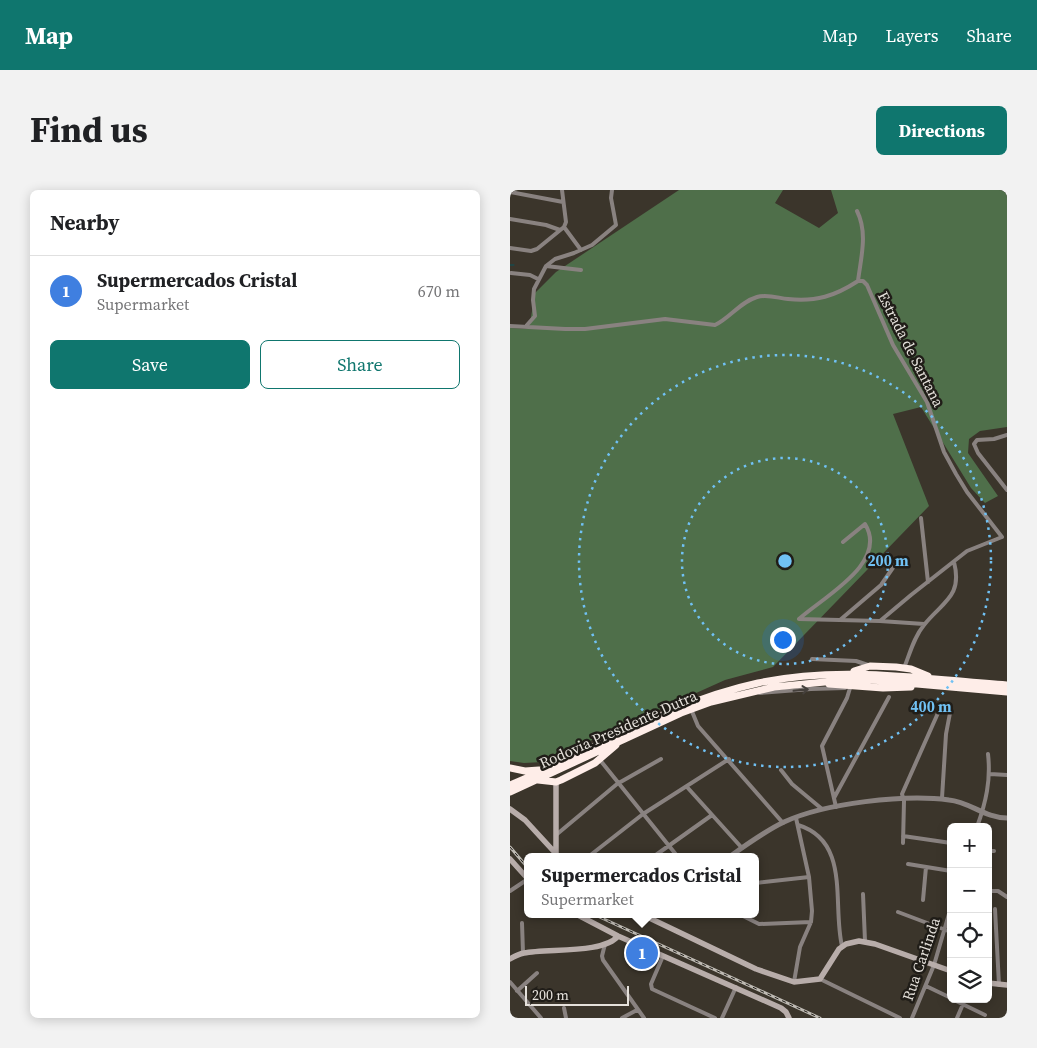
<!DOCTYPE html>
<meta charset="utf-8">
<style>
:root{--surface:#fff;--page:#f2f2f2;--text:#202124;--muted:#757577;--line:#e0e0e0;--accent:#0f766e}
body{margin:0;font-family:"Source Serif 4",serif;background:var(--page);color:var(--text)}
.controls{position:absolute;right:15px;bottom:15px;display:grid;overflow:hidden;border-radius:8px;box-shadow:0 2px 12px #0003}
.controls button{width:45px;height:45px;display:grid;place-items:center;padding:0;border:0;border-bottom:1px solid var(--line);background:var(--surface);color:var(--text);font:25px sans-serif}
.scale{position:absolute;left:15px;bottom:12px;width:104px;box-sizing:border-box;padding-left:5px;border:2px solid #e5e1db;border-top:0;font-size:14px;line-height:18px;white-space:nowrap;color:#e5e1db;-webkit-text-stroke:4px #201d18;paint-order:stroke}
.you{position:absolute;left:272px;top:449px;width:18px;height:18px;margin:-12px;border:4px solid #fff;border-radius:50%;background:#1a73e8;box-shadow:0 0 0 8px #1a73e833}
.badge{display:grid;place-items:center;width:32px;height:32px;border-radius:50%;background:var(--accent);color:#fff;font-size:16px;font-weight:700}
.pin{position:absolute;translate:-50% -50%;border:2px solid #fff;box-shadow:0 1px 5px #0006}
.popup{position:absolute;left:14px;top:663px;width:235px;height:65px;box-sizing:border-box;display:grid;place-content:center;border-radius:8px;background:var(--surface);filter:drop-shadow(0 1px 4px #0005);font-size:16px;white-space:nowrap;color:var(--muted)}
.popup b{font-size:19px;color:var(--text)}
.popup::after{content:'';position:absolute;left:50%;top:100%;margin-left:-10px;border:10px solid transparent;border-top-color:var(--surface)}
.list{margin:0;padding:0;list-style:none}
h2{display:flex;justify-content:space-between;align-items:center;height:65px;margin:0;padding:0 20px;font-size:21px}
h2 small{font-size:16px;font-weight:400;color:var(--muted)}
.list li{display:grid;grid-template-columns:32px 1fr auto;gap:15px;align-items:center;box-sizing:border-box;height:70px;padding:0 20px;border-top:1px solid var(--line)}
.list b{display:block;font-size:19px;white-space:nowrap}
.list p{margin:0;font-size:16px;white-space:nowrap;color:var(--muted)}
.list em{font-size:16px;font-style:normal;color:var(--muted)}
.actions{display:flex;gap:10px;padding:15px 20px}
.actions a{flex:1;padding:11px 0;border:1px solid var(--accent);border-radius:8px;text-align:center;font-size:18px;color:var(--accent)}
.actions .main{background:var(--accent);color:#fff}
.icon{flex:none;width:28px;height:28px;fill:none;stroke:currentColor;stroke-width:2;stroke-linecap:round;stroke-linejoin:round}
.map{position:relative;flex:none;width:497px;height:828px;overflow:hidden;border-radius:8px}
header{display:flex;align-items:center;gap:30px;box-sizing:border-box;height:70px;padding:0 25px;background:var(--accent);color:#fff}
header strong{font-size:24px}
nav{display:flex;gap:28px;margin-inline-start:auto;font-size:18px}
.intro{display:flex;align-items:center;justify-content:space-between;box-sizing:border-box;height:120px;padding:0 30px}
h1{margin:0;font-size:35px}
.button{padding:12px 22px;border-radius:8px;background:var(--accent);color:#fff;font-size:18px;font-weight:700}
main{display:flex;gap:30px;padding:0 30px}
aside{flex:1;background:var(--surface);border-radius:8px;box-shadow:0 2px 12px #0003}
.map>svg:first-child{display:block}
.forest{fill:#4f6f4a}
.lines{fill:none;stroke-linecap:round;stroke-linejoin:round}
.stream{stroke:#06555d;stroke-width:1}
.minor{stroke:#898280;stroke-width:4}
.tertiary{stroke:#898280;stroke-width:5}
.secondary{stroke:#b8adaa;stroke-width:5.5}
.motorway{stroke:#feede8;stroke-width:7}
.rail-casing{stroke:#bebab3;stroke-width:3}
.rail{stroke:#201d18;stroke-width:1;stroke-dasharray:4;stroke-linecap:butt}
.oneway{stroke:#45403c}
.ring{fill:none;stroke:#70c1f4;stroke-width:2.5;stroke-dasharray:2.5 5}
.labels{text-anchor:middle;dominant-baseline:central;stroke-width:5;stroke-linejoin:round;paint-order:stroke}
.street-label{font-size:15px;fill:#e5e1db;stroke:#201d18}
.centre{fill:#70c1f4;stroke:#201d18;stroke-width:2.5}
.ring-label{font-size:15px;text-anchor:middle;font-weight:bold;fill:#70c1f4;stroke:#201d18;stroke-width:5;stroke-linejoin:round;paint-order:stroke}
</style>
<header>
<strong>Map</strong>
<nav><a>Map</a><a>Layers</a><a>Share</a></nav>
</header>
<div class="intro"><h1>Find us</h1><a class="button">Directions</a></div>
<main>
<aside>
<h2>Nearby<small></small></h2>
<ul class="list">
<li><span class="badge" style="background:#3f7fe0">1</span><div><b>Supermercados Cristal</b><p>Supermarket</p></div><em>670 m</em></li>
</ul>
<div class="actions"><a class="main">Save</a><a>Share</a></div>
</aside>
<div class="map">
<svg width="497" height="828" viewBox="0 0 497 828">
<rect width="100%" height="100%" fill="#3b352b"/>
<path class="forest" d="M169 0H273L265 13 309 38 328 23 321 0H497V237L470 241 459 249 458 263 488 306 475 313 461 298 411 217 383 224 419 316 263 477 215 490 33 572 14 573 0 571V138L19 139 25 103 46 82Z"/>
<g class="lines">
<path class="stream" d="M0 75H4"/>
<path class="minor" d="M0 2 53 12
M347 21C358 43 351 67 348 91
M0 29 36 35 50 40
M54 37 71 60
M0 58 21 61 27 59 54 37 56 32 52 0
M36 76 71 80
M1 83 20 85 28 89
M17 135 25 126 23 110 24 99 36 76 45 69 64 63 82 55 106 35 101 8 102 0
M0 136 55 139H75L155 129 205 135C220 128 230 112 247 107 257 104 268 108 278 109 306 112 325 106 348 91H353L357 95 383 155 417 212 434 262 446 284 457 302 492 347
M497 245 484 249 467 250 464 254 468 263 497 300
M411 328 418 392
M289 429C313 407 379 373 355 334L333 352
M289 429 370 431 414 434
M330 430 371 395 389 369
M370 431 401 405 457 361 492 347
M302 469 346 471 358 475
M394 478C400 463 404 447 414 435 432 412 453 407 444 372
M250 503 301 499 335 498
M181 519 188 536 273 633
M90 570 168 667
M271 580 282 594 312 619
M480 584 497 585
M177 597 232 658
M324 608 379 507
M432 608 436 544 440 523
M326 617 312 556 337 508 340 498
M288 635C341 651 322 715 332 756
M467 637C476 612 481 590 478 564
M46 645 107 594 151 569
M393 646 441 653
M393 653 394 611 392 604 428 523
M478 661H484
M78 667 133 624 219 569
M143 667 202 625
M398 674 441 681
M246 693 299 687
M0 701 18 689
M478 701H488L497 707
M353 704 355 751
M413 710 416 677
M485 719 489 795
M388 722 441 742
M229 724 249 734 301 732
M12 733 13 763
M95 754 92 766 93 770 134 828
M153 766 141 794 142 799 205 828
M310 789 390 828
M0 792 31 828
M284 792 290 757 301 732 302 721 299 687 286 628
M416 796 441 808
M7 801 27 783
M442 809 475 825
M54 818 56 828
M112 828 127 820
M212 828 226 797
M402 828 424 775 441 717
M447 828 453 814"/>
<path class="tertiary" d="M219 667C236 655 255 641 274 632 315 613 395 604 439 610 460 612 475 628 497 628"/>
<path class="secondary" d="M46 592V663
M0 619 15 630 49 667
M0 669 18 689
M66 724 108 746 271 818 276 822 279 828
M131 724 246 779 284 792 310 789 329 759 336 754 349 751 365 754 441 781
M0 769C5 766 9 764 14 763 37 758 94 764 108 746
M478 793 497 795"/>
<path class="motorway" d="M344 481 360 476 386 477 401 479 418 486
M319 494 373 498 401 497
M0 578 15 581 29 580
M28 590 46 592 51 590 85 573 106 555
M0 595C83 561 160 512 248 493 330 475 414 489 497 495
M0 602 171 523 201 512 264 497 335 490H362L497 502"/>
<g class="rail-casing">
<path id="rail" d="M0 657 18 678
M83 724 310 828"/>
</g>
<use href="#rail" class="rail"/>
</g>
<defs><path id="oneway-shaft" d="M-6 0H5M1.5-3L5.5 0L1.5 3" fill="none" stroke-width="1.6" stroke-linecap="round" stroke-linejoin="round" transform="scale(1.25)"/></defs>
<use class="oneway" href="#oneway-shaft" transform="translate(291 500) rotate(-6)"/>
<g class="ring">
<circle cx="275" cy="371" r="103"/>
<circle cx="275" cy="371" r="206"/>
</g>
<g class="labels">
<g class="street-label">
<text transform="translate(401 159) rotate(63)">Estrada de Santana</text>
<text transform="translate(108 539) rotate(-24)">Rodovia Presidente Dutra</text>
<text transform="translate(411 769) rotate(-71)">Rua Carlinda</text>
</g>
</g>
<circle cx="275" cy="371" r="8" class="centre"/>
<g class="ring-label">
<text x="378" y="376">200 m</text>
<text x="421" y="522">400 m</text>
</g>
</svg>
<div class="controls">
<button>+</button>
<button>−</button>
<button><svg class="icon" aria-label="locate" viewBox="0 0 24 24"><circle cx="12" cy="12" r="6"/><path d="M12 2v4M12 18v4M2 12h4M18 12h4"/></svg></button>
<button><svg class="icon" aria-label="layers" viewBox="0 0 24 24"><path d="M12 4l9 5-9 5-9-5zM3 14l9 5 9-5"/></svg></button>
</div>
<div class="scale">200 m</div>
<div class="you"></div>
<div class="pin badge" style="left:132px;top:763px;background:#3f7fe0">1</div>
<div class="popup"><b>Supermercados Cristal</b>Supermarket</div>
</div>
</main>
